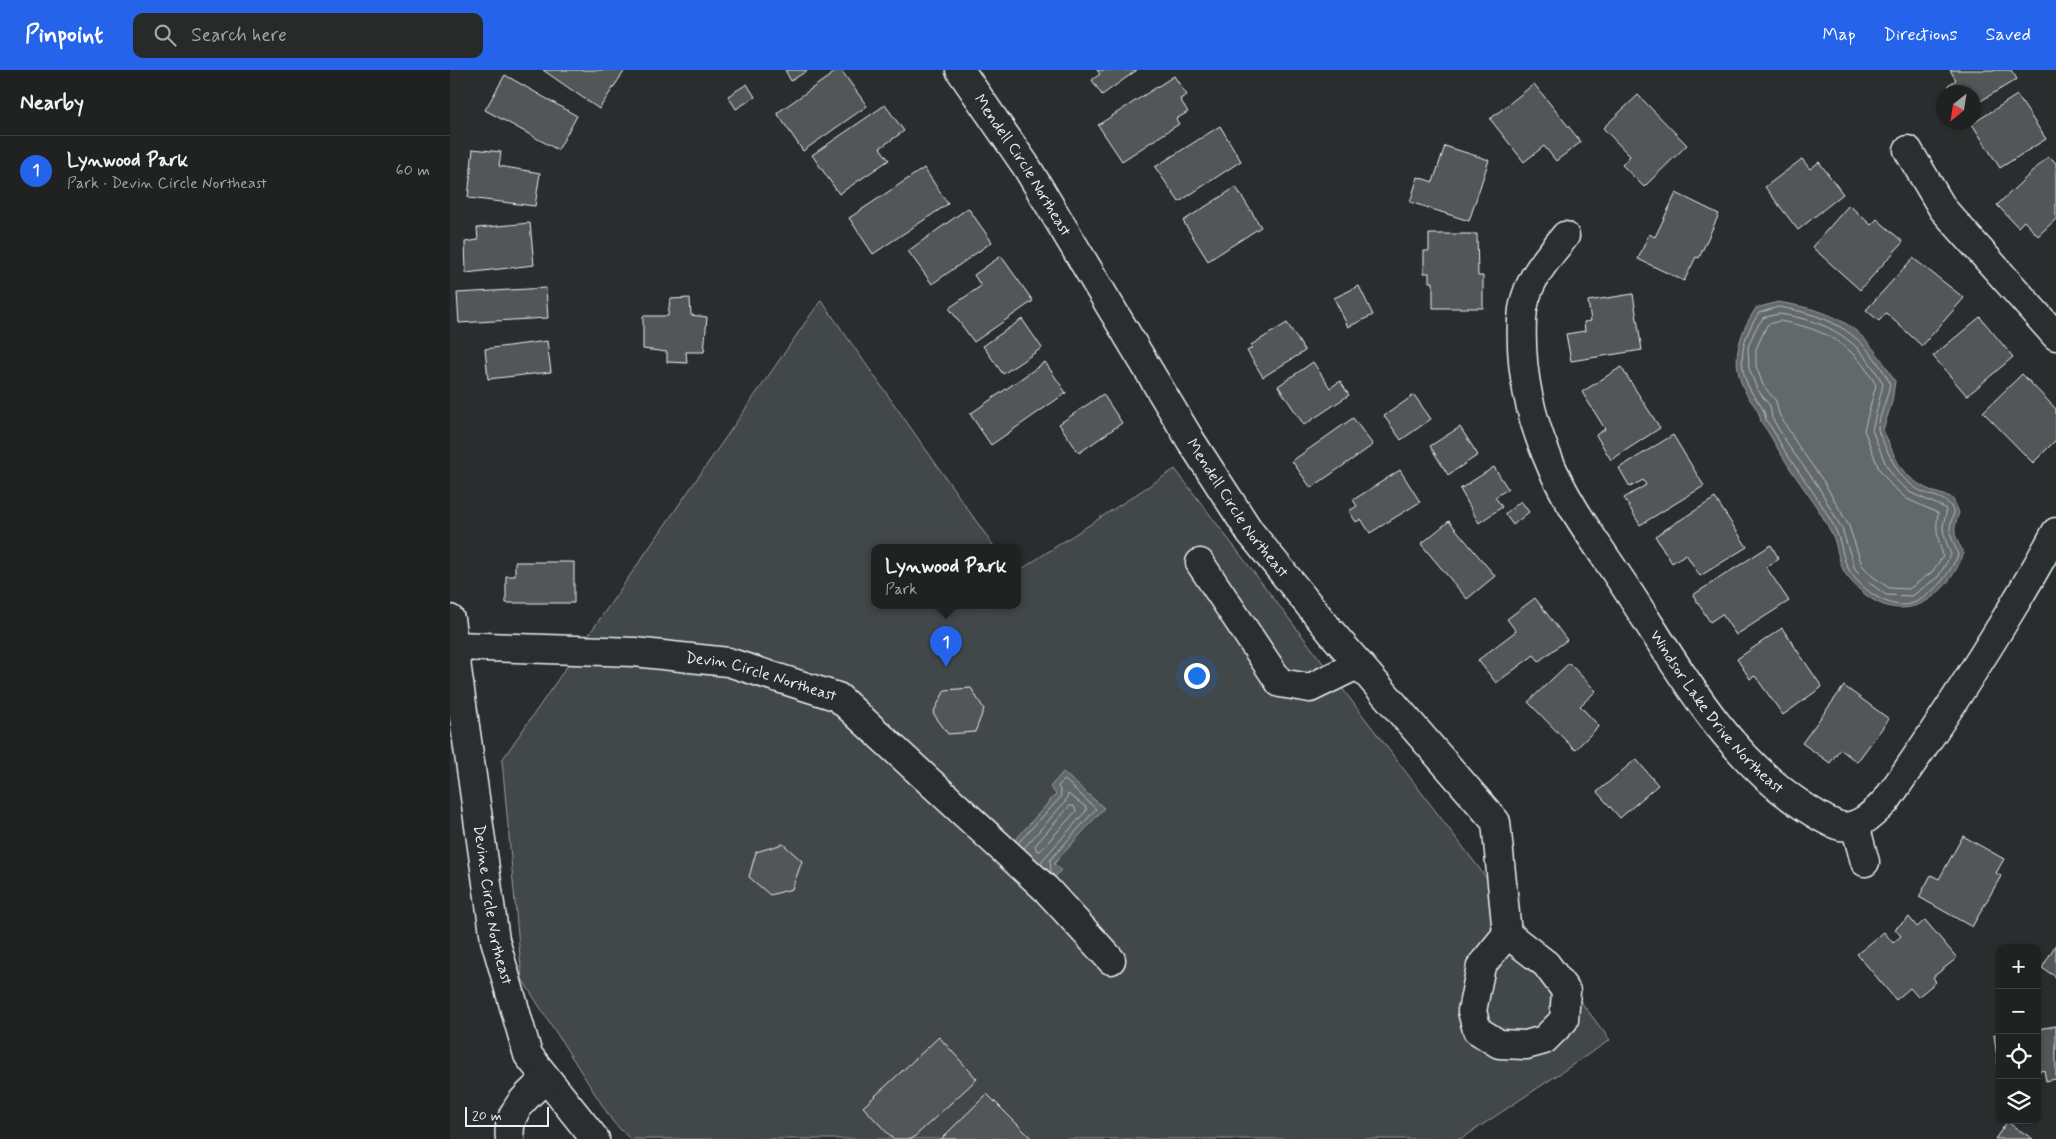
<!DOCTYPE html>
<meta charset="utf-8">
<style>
:root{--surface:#202222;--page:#282a2a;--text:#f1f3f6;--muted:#a2a4a5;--line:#3d3f40;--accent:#2563eb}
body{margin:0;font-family:Mynerve,sans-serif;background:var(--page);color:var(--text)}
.controls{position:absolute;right:15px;bottom:15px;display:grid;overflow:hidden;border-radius:10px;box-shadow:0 1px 4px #0004}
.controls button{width:45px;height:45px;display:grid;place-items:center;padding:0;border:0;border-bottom:1px solid var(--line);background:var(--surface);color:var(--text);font:25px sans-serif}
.compass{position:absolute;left:1486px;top:15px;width:45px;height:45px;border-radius:50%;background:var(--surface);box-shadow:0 1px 4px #0004;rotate:210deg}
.scale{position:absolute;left:15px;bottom:12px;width:84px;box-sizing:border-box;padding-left:5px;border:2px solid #e8f1f8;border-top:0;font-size:14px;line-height:18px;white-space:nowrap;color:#e8f1f8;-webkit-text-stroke:4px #2a2d2e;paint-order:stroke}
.you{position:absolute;left:746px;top:605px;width:18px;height:18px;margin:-12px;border:4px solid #fff;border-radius:50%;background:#1a73e8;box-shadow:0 0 0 8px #1a73e833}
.badge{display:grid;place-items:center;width:32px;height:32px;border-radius:50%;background:var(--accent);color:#fff;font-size:16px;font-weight:700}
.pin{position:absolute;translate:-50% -41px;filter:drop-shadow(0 1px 2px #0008)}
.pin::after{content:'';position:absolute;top:26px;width:18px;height:15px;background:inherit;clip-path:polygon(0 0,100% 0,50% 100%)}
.popup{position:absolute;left:421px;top:474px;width:150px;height:65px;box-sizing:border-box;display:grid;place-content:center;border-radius:10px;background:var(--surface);filter:drop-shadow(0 1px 4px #0005);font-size:16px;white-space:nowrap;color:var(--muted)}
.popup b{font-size:19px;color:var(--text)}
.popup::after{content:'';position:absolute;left:50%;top:100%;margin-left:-10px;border:10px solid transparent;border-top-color:var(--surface)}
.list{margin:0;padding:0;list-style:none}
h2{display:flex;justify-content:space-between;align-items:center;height:65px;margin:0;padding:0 20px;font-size:21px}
h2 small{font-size:16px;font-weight:400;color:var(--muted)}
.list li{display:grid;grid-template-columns:32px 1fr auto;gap:15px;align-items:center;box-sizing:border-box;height:70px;padding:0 20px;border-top:1px solid var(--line)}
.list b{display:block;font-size:19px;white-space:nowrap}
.list p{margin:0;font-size:16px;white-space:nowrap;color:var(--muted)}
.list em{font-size:16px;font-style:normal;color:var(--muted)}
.icon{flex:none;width:28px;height:28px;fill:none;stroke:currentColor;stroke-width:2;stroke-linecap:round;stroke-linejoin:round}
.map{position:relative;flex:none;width:1606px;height:1069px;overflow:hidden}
header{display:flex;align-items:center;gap:30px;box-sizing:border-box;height:70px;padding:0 25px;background:var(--accent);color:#fff}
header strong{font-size:24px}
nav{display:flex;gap:28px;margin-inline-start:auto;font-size:18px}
.search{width:350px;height:45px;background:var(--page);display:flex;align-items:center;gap:12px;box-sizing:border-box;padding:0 18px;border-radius:10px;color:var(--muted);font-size:19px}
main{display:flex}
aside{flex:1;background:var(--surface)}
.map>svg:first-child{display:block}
.green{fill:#424648;stroke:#959ca0}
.water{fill:#63686b;stroke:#989fa3}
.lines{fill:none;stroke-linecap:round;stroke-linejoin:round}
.shore{stroke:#b3bac0;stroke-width:1}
.building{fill:#535759;stroke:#e8f1f8}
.minor-casing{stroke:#e8f1f8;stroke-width:31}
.minor{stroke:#2a2d2e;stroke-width:28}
.labels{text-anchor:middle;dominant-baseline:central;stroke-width:5;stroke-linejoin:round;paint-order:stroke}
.street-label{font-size:16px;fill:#e8f1f8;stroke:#2a2d2e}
</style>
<header>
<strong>Pinpoint</strong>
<div class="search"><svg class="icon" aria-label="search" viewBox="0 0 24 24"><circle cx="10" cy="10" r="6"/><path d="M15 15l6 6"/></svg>Search here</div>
<nav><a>Map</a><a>Directions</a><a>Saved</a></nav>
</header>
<main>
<aside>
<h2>Nearby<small></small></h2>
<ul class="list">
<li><span class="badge">1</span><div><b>Lynwood Park</b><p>Park · Devin Circle Northeast</p></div><em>60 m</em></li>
</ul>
</aside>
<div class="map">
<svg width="1606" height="1069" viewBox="0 0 1606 1069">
<rect width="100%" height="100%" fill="#2a2d2e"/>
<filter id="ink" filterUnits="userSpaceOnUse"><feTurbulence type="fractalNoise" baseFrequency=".02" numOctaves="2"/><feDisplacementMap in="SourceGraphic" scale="10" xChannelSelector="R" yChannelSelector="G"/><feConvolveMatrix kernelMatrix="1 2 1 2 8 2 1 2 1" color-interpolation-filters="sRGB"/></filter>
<g filter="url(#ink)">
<path class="green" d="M371 230 545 478H425V536H567V502L725 399 1160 970 1011 1069H180L163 1052 72 909 52 690Z"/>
<path class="water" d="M1328 232C1391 242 1413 257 1445 311L1442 332 1433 360C1440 374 1445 392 1456 404 1464 411 1472 417 1482 421 1500 429 1501 420 1509 443 1502 461 1504 466 1514 483 1491 541 1439 560 1397 506 1388 495 1388 476 1382 464 1368 435 1347 411 1331 384 1324 373 1319 362 1311 352 1309 339 1303 335 1297 325 1279 294 1288 265 1306 238Z
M613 702 654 738 604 794 611 800 598 815 557 779 606 724 600 717Z"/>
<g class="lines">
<path class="shore" d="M1329 237C1383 246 1414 264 1440 313 1438 328 1430 343 1428 358 1428 364 1433 371 1435 376 1443 392 1448 406 1464 417 1478 428 1498 424 1504 443 1496 464 1502 466 1508 485 1501 502 1484 524 1466 532 1443 543 1413 521 1401 503 1393 492 1392 475 1387 463 1374 434 1353 409 1336 383 1329 372 1324 360 1316 350 1314 338 1309 333 1302 323 1285 296 1292 267 1309 243Z
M1329 244C1379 251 1409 269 1433 314L1422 360 1436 395 1446 410 1461 423 1495 438C1498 445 1493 450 1493 458 1494 469 1498 475 1501 485L1488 507 1462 526 1436 525 1417 511 1405 499 1392 459 1368 416 1340 378 1322 348 1320 336 1307 319 1299 298 1298 277 1305 260 1313 248Z
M1330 251C1375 259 1403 274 1426 315L1414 360 1429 399 1441 415 1457 429 1488 443C1485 462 1488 468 1493 486L1482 502 1459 519 1439 518 1422 506 1412 495 1399 456 1374 412 1347 374 1329 344 1326 331 1313 315 1306 296V279L1317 255Z
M620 736H624L626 741 590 781H587L585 776Z
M568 773 610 728 611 722 608 716 615 710 646 739 600 790 601 803
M574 778 615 732 618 724 636 737V741L590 793"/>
</g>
<path class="building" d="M93 0H175L149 39Z
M335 0H358L341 11Z
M388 0H391L417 36 353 81 327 43Z
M647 0H687L652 25 642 10 650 4Z
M1500 0H1561L1567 9 1524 35V22H1502L1498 15 1506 10Z
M55 5 127 46 108 80 35 40Z
M724 6 737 25 730 29 738 42 726 49 729 54 672 91 648 55Z
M297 14 305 27 286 39 278 26Z
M1084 14 1131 72 1106 91 1094 76 1074 92 1040 49Z
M1188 25 1237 75 1194 117 1172 95 1180 86 1153 58Z
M1567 25 1596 69 1550 98 1522 54Z
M435 35 454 61 430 78 439 90 389 124 362 85Z
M770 56 791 91 729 132 705 97Z
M995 76 1039 90 1019 151 960 132 968 107 983 112Z
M23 79 51 82 49 96 90 103 85 136 18 128Z
M1599 86 1606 93V149L1588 166 1574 151 1568 157 1547 135Z
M1352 89 1360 99 1369 92 1393 124 1348 160 1315 117Z
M474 98 498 134 423 184 399 148Z
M786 117 811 157 758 191 733 151Z
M1226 123 1269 144 1249 188 1246 187 1234 211 1188 189 1199 164 1205 167Z
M1399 135 1421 155 1427 149 1453 172 1410 220 1362 177Z
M518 138 542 172 482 214 458 181Z
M80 153 84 195 16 203 15 172 28 170 27 158Z
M979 164H1027L1028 206H1033V238H983V212H979V203H974V181H979Z
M551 186 583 231 524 272 499 238 531 216 524 205Z
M1463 188 1514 228 1472 276 1436 243 1429 251 1416 240Z
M909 216 923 245 898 257 884 228Z
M96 218 98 248 9 253 7 223Z
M1183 224 1192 280 1121 291 1116 264 1135 261 1134 252 1141 251 1138 231Z
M240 228 241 245 257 247 254 282H236L237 293 217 292V282L193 279V246H218L220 229Z
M1530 247 1563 287 1517 326 1483 286Z
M572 249 592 278 553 304 533 276Z
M837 253 855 281 813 307 797 281 802 278 801 275Z
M97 271 101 302 38 309 35 279Z
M595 292 616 323 541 375 520 344Z
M863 292 880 318 890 311 899 325 854 355 828 316Z
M1171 297 1210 358 1161 390 1146 365 1155 359 1132 322Z
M1572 304 1606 339V370L1583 393 1533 342Z
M653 324 672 353 629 383 609 354Z
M964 325 981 349 951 370 934 346Z
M903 348 923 375 861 418 842 391Z
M1010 357 1028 385 998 405 980 376Z
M1223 365 1254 416 1190 455 1174 428 1196 415 1193 410 1180 417 1169 398Z
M1044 397 1058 419 1045 427 1052 437 1029 453 1010 419Z
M950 400 970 432 920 463 911 449 906 452 899 441 907 436 903 430Z
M1265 428 1297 477 1250 506 1236 484 1222 493 1205 466Z
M1071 431 1079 442 1063 455 1055 444Z
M999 451 1045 506 1017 529 971 474Z
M1321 475 1329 489 1316 497 1339 531 1286 565 1272 544 1260 552 1243 525Z
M65 492H124V533H56V506H65Z
M1085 528 1117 570 1089 591 1084 585 1046 613 1028 590 1066 561 1057 549Z
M1332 558 1372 617 1333 645 1305 606 1300 609 1287 589Z
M1119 593 1146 621 1130 636 1149 656 1125 680 1078 632Z
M1394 616 1439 649 1407 692 1390 679 1380 693 1352 673Z
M521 618 534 639 525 662 498 664 483 643 495 620Z
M1186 689 1208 715 1170 748 1147 722Z
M1513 766 1554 789 1546 803 1551 806 1522 857 1469 827 1481 805 1489 809Z
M333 774 352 791 342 819 320 825 299 807 306 782Z
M1459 847 1467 857 1475 850 1507 888 1483 907 1486 912 1468 927 1460 918 1446 930 1407 884 1434 862 1443 873 1451 866 1445 859Z
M1606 874V907L1592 898Z
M1606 956V1009L1596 1011 1594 1000 1587 1002V959Z
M1550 964V995H1548L1544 965Z
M489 967 527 1009 462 1069H443L413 1037Z
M537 1024 582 1069H491Z
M1557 1052 1583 1069H1545Z"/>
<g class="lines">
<g class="minor-casing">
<g id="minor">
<path id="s1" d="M510 0 576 96 741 371 800 462 881 562 1046 752 1057 864"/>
<path d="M1458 80 1493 139 1606 266"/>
<path id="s2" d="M1115 166C1094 192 1073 215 1072 250 1070 296 1079 343 1097 386 1115 432 1147 474 1174 515 1226 594 1273 683 1353 736 1364 743 1375 751 1387 755 1406 762 1424 743 1436 731 1497 644 1555 555 1606 462"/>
<path d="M750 493 830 613 860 618 909 594"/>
<path id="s3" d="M0 549 45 870 78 985 145 1069"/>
<path id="s4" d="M5 576 184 582 278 592 388 627 596 819 661 890"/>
<path d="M1405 755 1415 792"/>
<path d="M1057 864 1096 894 1116 921 1114 950 1094 970 1076 975 1049 974 1027 960 1022 941 1031 896Z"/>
<path d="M60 1069C56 1042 78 1024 96 1009"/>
</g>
</g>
<use href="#minor" class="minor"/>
</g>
</g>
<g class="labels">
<g class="street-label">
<text stroke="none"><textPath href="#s1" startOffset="114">Mendell Circle Northeast</textPath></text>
<text stroke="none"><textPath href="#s1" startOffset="519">Mendell Circle Northeast</textPath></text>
<text stroke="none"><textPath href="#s4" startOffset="309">Devin Circle Northeast</textPath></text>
<text stroke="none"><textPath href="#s2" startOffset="544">Windsor Lake Drive Northeast</textPath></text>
<text stroke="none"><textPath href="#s3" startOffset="289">Devine Circle Northeast</textPath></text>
</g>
</g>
</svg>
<div class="controls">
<button>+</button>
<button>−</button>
<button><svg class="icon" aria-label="locate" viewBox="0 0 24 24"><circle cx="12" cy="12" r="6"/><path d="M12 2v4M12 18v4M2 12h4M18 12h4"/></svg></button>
<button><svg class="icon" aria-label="layers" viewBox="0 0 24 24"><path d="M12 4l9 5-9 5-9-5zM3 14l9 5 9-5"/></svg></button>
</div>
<svg class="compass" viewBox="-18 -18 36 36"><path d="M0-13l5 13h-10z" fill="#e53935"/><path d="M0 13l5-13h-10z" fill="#a2a4a5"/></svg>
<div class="scale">20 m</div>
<div class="you"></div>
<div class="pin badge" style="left:496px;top:597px">1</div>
<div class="popup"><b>Lynwood Park</b>Park</div>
</div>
</main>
